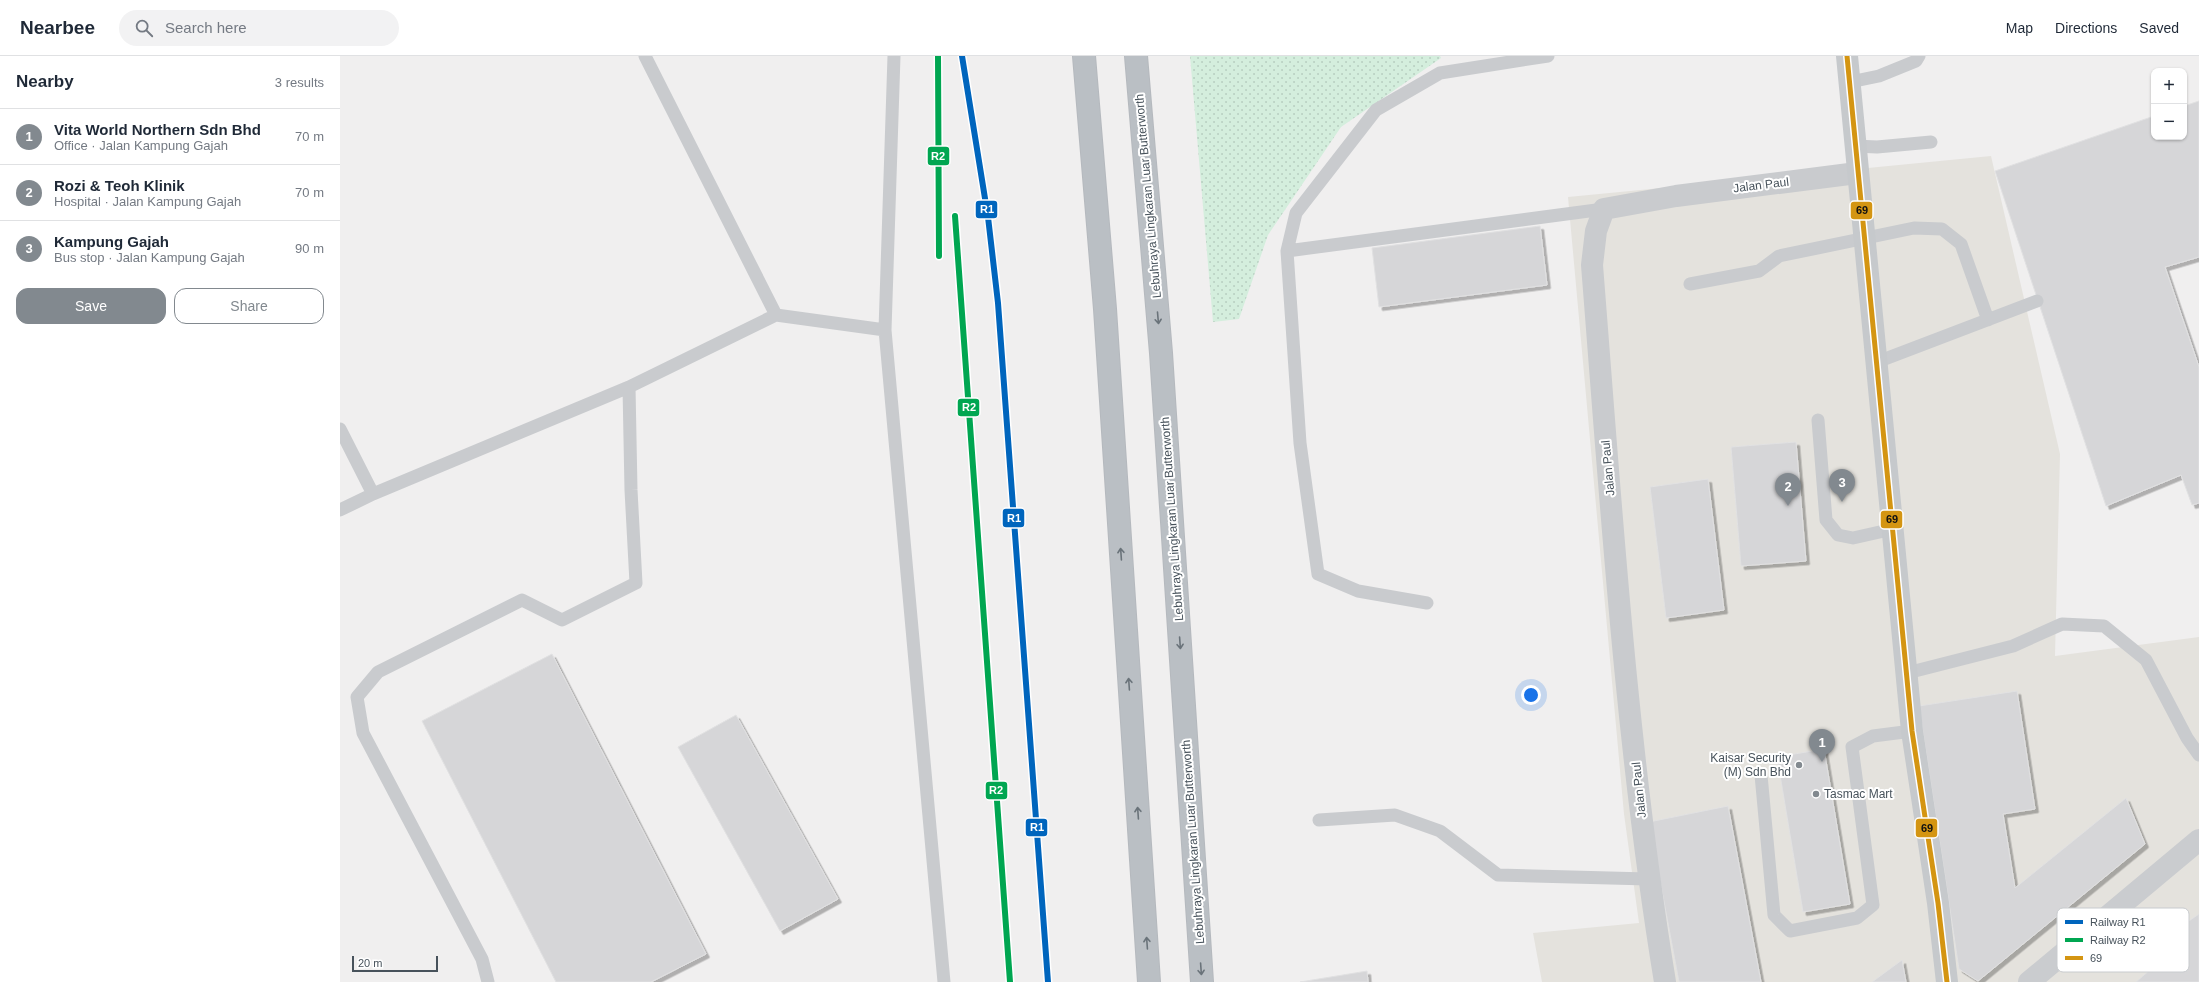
<!DOCTYPE html>
<meta charset="utf-8">
<style>
:root{--surface:#fff;--page:#f2f2f3;--text:#1f2937;--muted:#747a83;--line:#e0e1e3;--accent:#82898f}
body{margin:0;font-family:Arial,sans-serif;background:var(--page);color:var(--text)}
.controls{position:absolute;right:12px;top:12px;display:grid;overflow:hidden;border-radius:8px;box-shadow:0 1px 3px #0004}
.controls button{width:36px;height:36px;display:grid;place-items:center;padding:0;border:0;border-bottom:1px solid var(--line);background:var(--surface);color:var(--text);font:20px sans-serif}
.scale{position:absolute;left:12px;bottom:10px;width:86px;box-sizing:border-box;padding-left:4px;border:2px solid #47525b;border-top:0;font-size:11px;line-height:14px;white-space:nowrap;color:#47525b;-webkit-text-stroke:3px #fff;paint-order:stroke}
.you{position:absolute;left:1191px;top:639px;width:14px;height:14px;margin:-10px;border:3px solid #fff;border-radius:50%;background:#1a73e8;box-shadow:0 0 0 6px #1a73e833}
.badge{display:grid;place-items:center;width:26px;height:26px;border-radius:50%;background:var(--accent);color:#fff;font-size:13px;font-weight:700}
.pin{position:absolute;translate:-50% -33px;filter:drop-shadow(0 1px 2px #0008)}
.pin::after{content:'';position:absolute;top:21px;width:14px;height:12px;background:inherit;clip-path:polygon(0 0,100% 0,50% 100%)}
.list{margin:0;padding:0;list-style:none}
h2{display:flex;justify-content:space-between;align-items:center;height:52px;margin:0;padding:0 16px;font-size:17px}
h2 small{font-size:13px;font-weight:400;color:var(--muted)}
.list li{display:grid;grid-template-columns:26px 1fr auto;gap:12px;align-items:center;box-sizing:border-box;height:56px;padding:0 16px;border-top:1px solid var(--line)}
.list b{display:block;font-size:15px;white-space:nowrap}
.list p{margin:0;font-size:13px;white-space:nowrap;color:var(--muted)}
.list em{font-size:13px;font-style:normal;color:var(--muted)}
.actions{display:flex;gap:8px;padding:12px 16px}
.actions a{flex:1;padding:9px 0;border:1px solid var(--accent);border-radius:12px;text-align:center;font-size:14px;color:var(--accent)}
.actions .main{background:var(--accent);color:#fff}
.icon{flex:none;width:22px;height:22px;fill:none;stroke:currentColor;stroke-width:2;stroke-linecap:round;stroke-linejoin:round}
.map{position:relative;flex:none;width:1859px;height:926px;overflow:hidden}
header{display:flex;align-items:center;gap:24px;box-sizing:border-box;height:56px;padding:0 20px;background:var(--surface);border-bottom:1px solid var(--line)}
header strong{font-size:19px}
nav{display:flex;gap:22px;margin-inline-start:auto;font-size:14px}
.search{width:280px;height:36px;background:var(--page);display:flex;align-items:center;gap:10px;box-sizing:border-box;padding:0 14px;border-radius:22px;color:var(--muted);font-size:15px}
main{display:flex}
aside{flex:1;background:var(--surface)}
.map>svg:first-child{display:block}
.commercial{fill:#e4e2dd}
.green{fill:url(#green-dots)}
.building{fill:#d6d6d8;stroke:#e1e1e2;filter:url(#shadow)}
.lines{fill:none;stroke-linecap:round;stroke-linejoin:round}
.highway-casing{stroke:#b5b9be;stroke-width:24}
.lane{stroke:#c9cbce;stroke-width:13}
.street{stroke:#c9cbce;stroke-width:22}
.secondary{stroke:#cacccf;stroke-width:22}
.primary{stroke:#c6c9cc;stroke-width:22}
.highway{stroke:#babfc4;stroke-width:22}
.bus-1-casing{stroke:#fff;stroke-width:8}
.bus-1{stroke:#d49512;stroke-width:5}
.rail-1-casing{stroke:#fff;stroke-width:9}
.rail-2-casing{stroke:#fff;stroke-width:9}
.rail-1{stroke:#0065bd;stroke-width:6}
.rail-2{stroke:#00a651;stroke-width:6}
.oneway{stroke:#6a737a}
.poi-dot{fill:#82898f;stroke:#fff;stroke-width:1.5}
.labels{text-anchor:middle;dominant-baseline:central;stroke-width:4;stroke-linejoin:round;paint-order:stroke}
.street-label{font-size:12px;fill:#47525b;stroke:#fff}
.poi-label{font-size:12px;fill:#47525b;stroke:#fff;text-anchor:end}
.key{fill:#fff;stroke:#c8cbce;stroke-width:1}
.key-label{font-size:11px;fill:#47525b}
.line-badge{stroke:#fff;stroke-width:1.5}
.badge-label{font-size:11px;text-anchor:middle;font-weight:bold;fill:#fff}
.pale-badge-label{font-size:11px;text-anchor:middle;font-weight:bold;fill:#111}
</style>
<header>
<strong>Nearbee</strong>
<div class="search"><svg class="icon" aria-label="search" viewBox="0 0 24 24"><circle cx="10" cy="10" r="6"/><path d="M15 15l6 6"/></svg>Search here</div>
<nav><a>Map</a><a>Directions</a><a>Saved</a></nav>
</header>
<main>
<aside>
<h2>Nearby<small>3 results</small></h2>
<ul class="list">
<li><span class="badge">1</span><div><b>Vita World Northern Sdn Bhd</b><p>Office · Jalan Kampung Gajah</p></div><em>70 m</em></li>
<li><span class="badge">2</span><div><b>Rozi &amp; Teoh Klinik</b><p>Hospital · Jalan Kampung Gajah</p></div><em>70 m</em></li>
<li><span class="badge">3</span><div><b>Kampung Gajah</b><p>Bus stop · Jalan Kampung Gajah</p></div><em>90 m</em></li>
</ul>
<div class="actions"><a class="main">Save</a><a>Share</a></div>
</aside>
<div class="map">
<svg width="1859" height="926" viewBox="0 0 1859 926">
<defs>
<pattern id="green-dots" width="8" height="8" patternUnits="userSpaceOnUse"><rect width="8" height="8" fill="#d4eedd"/><path d="M2 2h.1M6 6h.1" fill="none" stroke="#b7cec0" stroke-width="1.8" stroke-linecap="round"/></pattern>
<filter id="shadow"><feDropShadow dx="3.5" dy="3.5" stdDeviation="0" flood-color="#0004"/></filter>
</defs>
<rect width="100%" height="100%" fill="#f0efef"/>
<path class="commercial" d="M1651 100 1720 398 1715 600 1859 581V926H1202L1193 877 1299 867 1284 758 1228 141Z"/>
<path class="green" d="M850 0H1100L1101 2 1001 71 928 179 899 263 873 266Z"/>
<path class="building" d="M1859 45V201L1825 211 1859 311V447L1852 449 1841 419 1766 450 1655 115 1814 60V81H1844V50Z
M1200 170 1207 229 1039 251 1032 192Z
M1456 386 1466 505 1401 510 1391 391Z
M1368 423 1384 554 1326 562 1310 431Z
M212 598 366 898 311 926H216L82 665Z
M1677 635 1695 753 1663 758 1675 832 1786 742 1805 788 1638 925 1619 913 1579 650Z
M396 659 498 843 440 875 338 691Z
M1484 693 1510 848 1463 856 1437 701Z
M1388 750 1421 926H1339L1309 766Z
M1859 858V926H1796L1812 912 1805 895Z
M1562 904 1566 926H1532Z
M1027 915 1028 926H960Z"/>
<g class="lines">
<g class="highway-casing">
<path id="highway" d="M744 0 765 253 809 926
M796 0 821 297 862 926"/>
</g>
<path class="lane" d="M305 0 436 259
M1510 26 1539 20 1576 5 1579 0
M1515 90 1537 91 1591 86
M947 195 1264 153
M1350 228 1419 215 1439 200 1574 172 1602 173 1621 188 1648 264
M545 274 554 0
M1537 306 1697 245
M1478 364 1486 464 1498 479 1513 482 1553 473
M0 373 33 438
M0 454 33 438 289 331 436 259 545 274 604 926
M1087 547 1018 535 978 518 960 387 947 195 956 157 1036 54 1100 17 1208 0
M1567 617 1673 590 1722 568 1764 570 1806 604 1847 682 1859 699
M1421 719 1434 859 1450 875 1517 862 1533 849 1512 691 1533 680 1572 675
M979 764 1055 759 1100 775 1158 819 1308 823
M148 926 142 903 23 677 17 641 38 616 182 544 222 564 296 527 291 434 289 331"/>
<path class="street" d="M1325 926C1286 689 1271 448 1252 209L1256 175 1264 153 1336 140 1517 117"/>
<path class="secondary" d="M1689 926 1859 784"/>
<path class="primary" d="M1507 0 1572 675 1598 847 1607 926"/>
<use href="#highway" class="highway"/>
<g class="bus-1-casing">
<path id="bus-1" d="M1507 0 1572 675 1598 847 1607 926"/>
</g>
<use href="#bus-1" class="bus-1"/>
<g class="rail-1-casing">
<path id="rail-1" d="M622 0 648 161 658 247 708 926"/>
</g>
<g class="rail-2-casing">
<path id="rail-2" d="M598 0 599 200
M615 160 670 926"/>
</g>
<use href="#rail-1" class="rail-1"/>
<use href="#rail-2" class="rail-2"/>
</g>
<defs><path id="oneway-shaft" d="M-6 0H5M1.5-3L5.5 0L1.5 3" fill="none" stroke-width="1.6" stroke-linecap="round" stroke-linejoin="round"/></defs>
<g class="oneway">
<use href="#oneway-shaft" transform="translate(818 262) rotate(85)"/>
<use href="#oneway-shaft" transform="translate(781 498) rotate(-94)"/>
<use href="#oneway-shaft" transform="translate(840 587) rotate(86)"/>
<use href="#oneway-shaft" transform="translate(789 628) rotate(-94)"/>
<use href="#oneway-shaft" transform="translate(798 757) rotate(-94)"/>
<use href="#oneway-shaft" transform="translate(807 887) rotate(-94)"/>
<use href="#oneway-shaft" transform="translate(861 913) rotate(86)"/>
</g>
<g class="poi-dot">
<circle cx="1459" cy="709" r="4"/>
<circle cx="1476" cy="738" r="4"/>
</g>
<g class="labels">
<g class="street-label">
<text transform="translate(1421 129) rotate(-7)">Jalan Paul</text>
<text transform="translate(808 140) rotate(-95)">Lebuhraya Lingkaran Luar Butterworth</text>
<text transform="translate(1268 412) rotate(-95)">Jalan Paul</text>
<text transform="translate(832 463) rotate(-94)">Lebuhraya Lingkaran Luar Butterworth</text>
<text transform="translate(1299 734) rotate(-96)">Jalan Paul</text>
<text transform="translate(853 786) rotate(-94)">Lebuhraya Lingkaran Luar Butterworth</text>
</g>
<g class="poi-label">
<text x="1451" y="702">Kaisar Security<tspan x="1451" dy="14">(M) Sdn Bhd</tspan></text>
<text x="1484" y="738" text-anchor="start">Tasmac Mart</text>
</g>
</g>
<rect x="1717" y="852" width="132" height="64" rx="6" class="key"/>
<rect x="1725" y="864" width="18" height="4" fill="#0065bd"/>
<rect x="1725" y="882" width="18" height="4" fill="#00a651"/>
<rect x="1725" y="900" width="18" height="4" fill="#d49512"/>
<g class="key-label">
<text x="1750" y="870">Railway R1</text>
<text x="1750" y="888">Railway R2</text>
<text x="1750" y="906">69</text>
</g>
<g class="line-badge">
<rect x="587" y="90" width="23" height="20" rx="4" fill="#00a651"/>
<rect x="635" y="144" width="23" height="19" rx="4" fill="#0065bd"/>
<rect x="1510" y="145" width="23" height="19" rx="4" fill="#d49512"/>
<rect x="617" y="342" width="23" height="19" rx="4" fill="#00a651"/>
<rect x="662" y="452" width="23" height="20" rx="4" fill="#0065bd"/>
<rect x="1540" y="454" width="23" height="19" rx="4" fill="#d49512"/>
<rect x="645" y="725" width="23" height="19" rx="4" fill="#00a651"/>
<rect x="685" y="762" width="23" height="19" rx="4" fill="#0065bd"/>
<rect x="1575" y="762" width="23" height="20" rx="4" fill="#d49512"/>
</g>
<g class="badge-label">
<text x="598" y="104">R2</text>
<text x="647" y="157">R1</text>
<text x="629" y="355">R2</text>
<text x="674" y="466">R1</text>
<text x="656" y="738">R2</text>
<text x="697" y="775">R1</text>
</g>
<g class="pale-badge-label">
<text x="1522" y="158">69</text>
<text x="1552" y="467">69</text>
<text x="1587" y="776">69</text>
</g>
</svg>
<div class="controls">
<button>+</button>
<button>−</button>
</div>
<div class="scale">20 m</div>
<div class="you"></div>
<div class="pin badge" style="left:1482px;top:706px">1</div>
<div class="pin badge" style="left:1448px;top:450px">2</div>
<div class="pin badge" style="left:1502px;top:446px">3</div>
</div>
</main>
